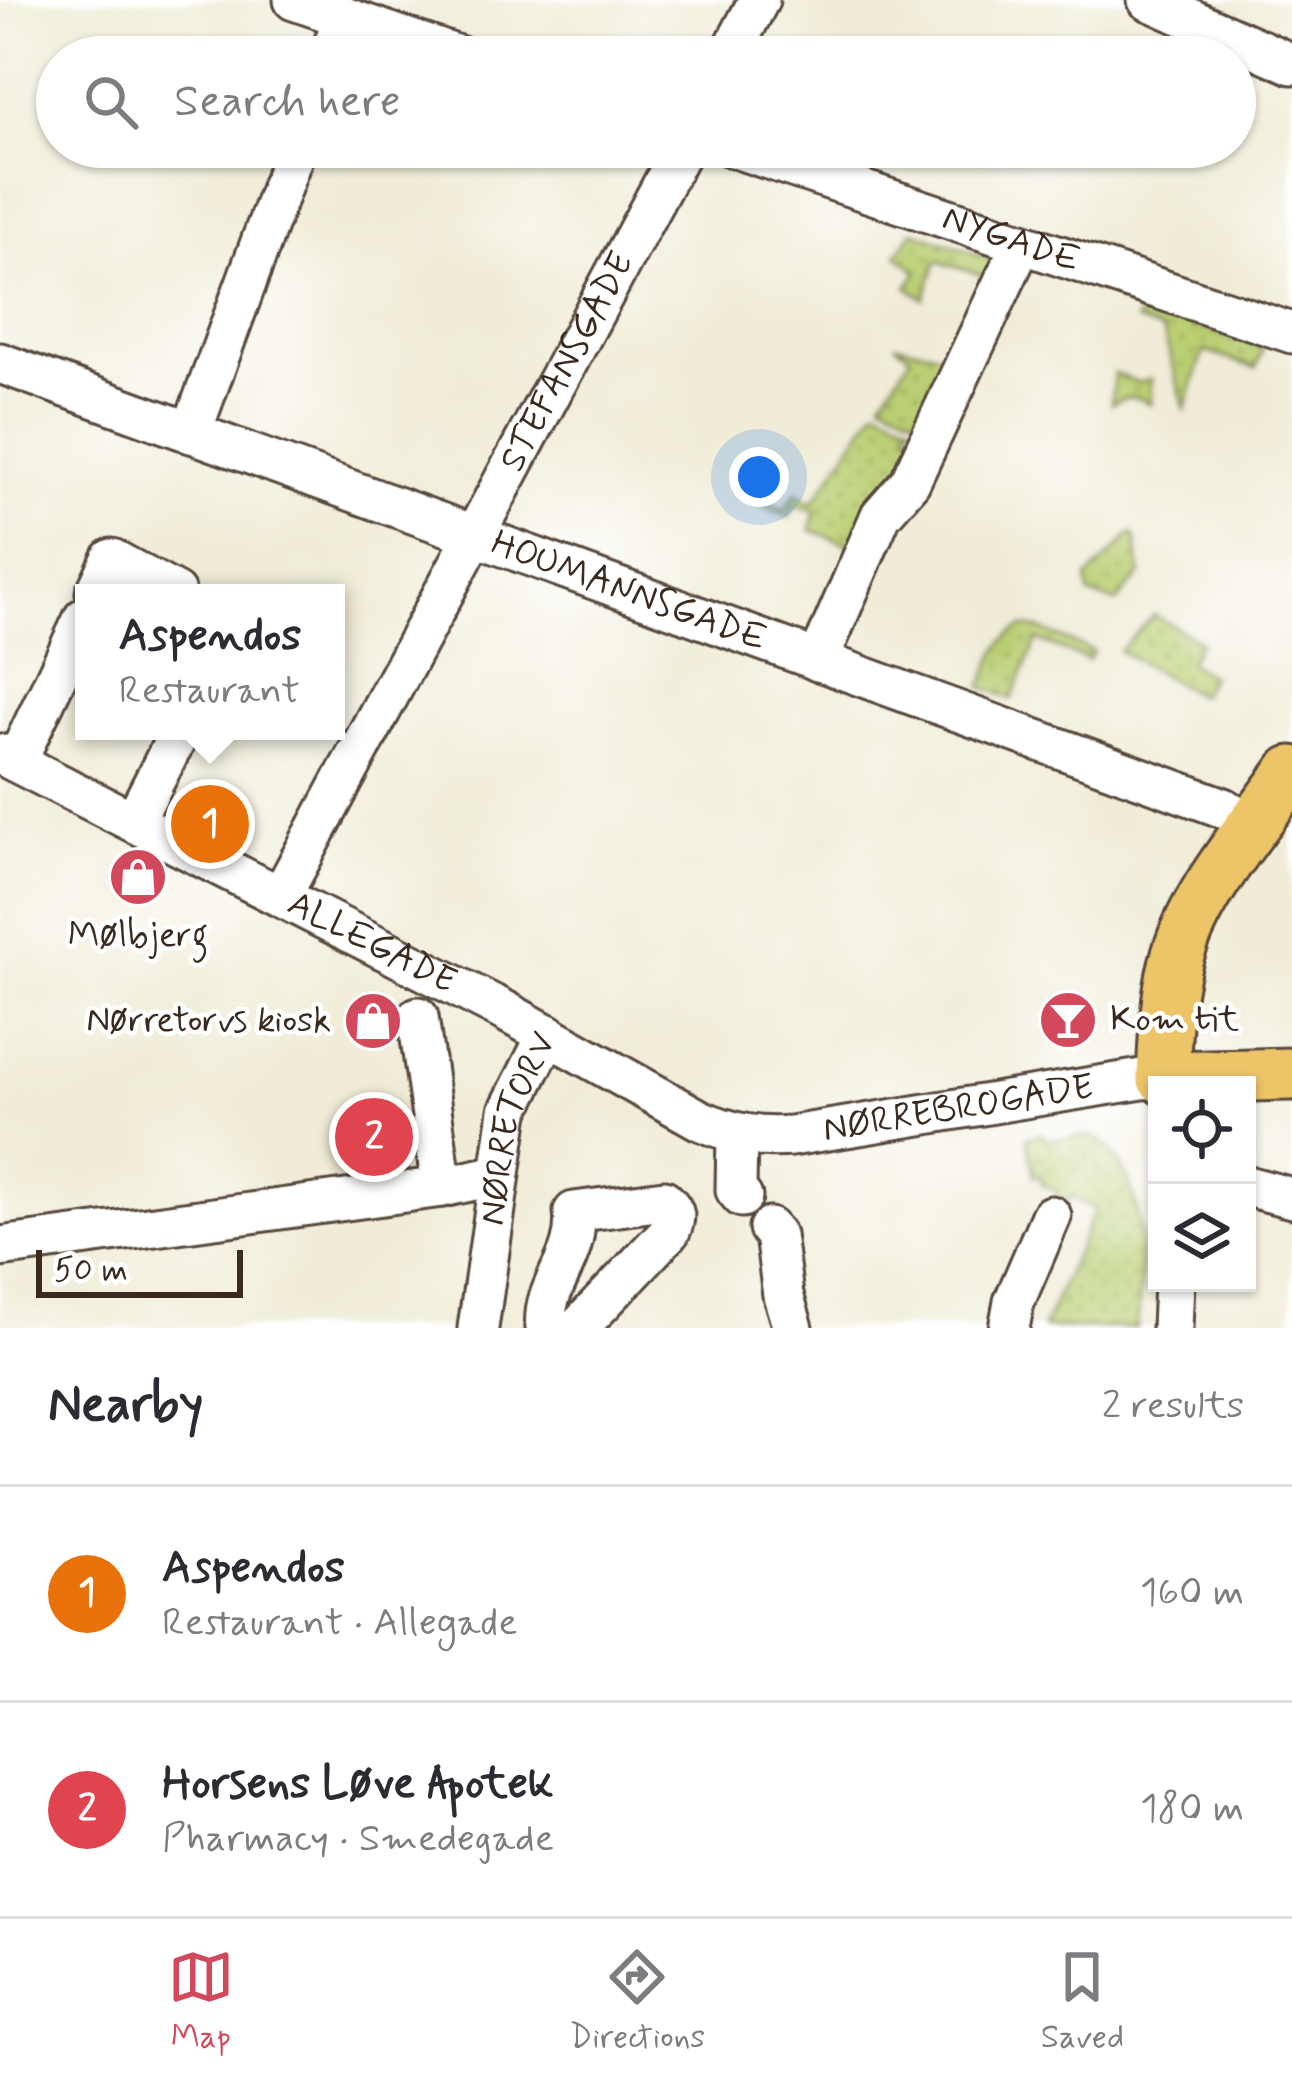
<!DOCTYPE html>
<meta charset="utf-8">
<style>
:root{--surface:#fff;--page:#f2f2f3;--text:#2b2b33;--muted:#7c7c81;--line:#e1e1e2;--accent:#d1495b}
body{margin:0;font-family:Mynerve,sans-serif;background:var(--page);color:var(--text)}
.controls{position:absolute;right:36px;bottom:36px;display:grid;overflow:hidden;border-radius:0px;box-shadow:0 3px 9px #0004}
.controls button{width:108px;height:108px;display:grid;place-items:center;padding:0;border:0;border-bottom:3px solid var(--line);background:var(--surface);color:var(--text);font:60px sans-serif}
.scale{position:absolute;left:36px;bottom:30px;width:207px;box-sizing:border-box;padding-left:12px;border:6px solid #3b2a1e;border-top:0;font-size:33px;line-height:42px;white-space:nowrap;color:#3b2a1e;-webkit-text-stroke:9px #fff;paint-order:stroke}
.you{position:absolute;left:759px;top:477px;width:42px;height:42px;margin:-30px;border:9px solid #fff;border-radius:50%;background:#1a73e8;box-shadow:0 0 0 18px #1a73e833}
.badge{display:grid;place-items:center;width:78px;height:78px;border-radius:50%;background:var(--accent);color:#fff;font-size:39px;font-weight:700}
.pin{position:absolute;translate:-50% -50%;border:6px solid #fff;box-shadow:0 3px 12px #0006}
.popup{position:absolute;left:75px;top:584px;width:270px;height:156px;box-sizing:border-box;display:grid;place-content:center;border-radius:0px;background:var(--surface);filter:drop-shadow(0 3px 9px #0005);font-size:39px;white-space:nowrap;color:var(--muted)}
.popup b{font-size:45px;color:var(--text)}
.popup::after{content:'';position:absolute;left:50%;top:100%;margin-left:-24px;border:24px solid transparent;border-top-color:var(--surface)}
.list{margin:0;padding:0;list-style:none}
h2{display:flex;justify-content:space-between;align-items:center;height:156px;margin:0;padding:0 48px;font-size:51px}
h2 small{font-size:39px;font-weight:400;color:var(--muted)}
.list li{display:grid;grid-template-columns:78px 1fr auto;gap:36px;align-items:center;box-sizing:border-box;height:216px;padding:0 48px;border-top:3px solid var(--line)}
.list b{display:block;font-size:45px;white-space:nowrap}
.list p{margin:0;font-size:39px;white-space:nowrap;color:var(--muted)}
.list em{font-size:39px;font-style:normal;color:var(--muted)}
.icon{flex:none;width:66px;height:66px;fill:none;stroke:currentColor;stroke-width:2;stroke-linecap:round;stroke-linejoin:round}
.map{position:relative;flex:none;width:1292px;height:1328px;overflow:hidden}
.search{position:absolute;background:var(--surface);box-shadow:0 3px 9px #0004;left:36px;right:36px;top:36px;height:132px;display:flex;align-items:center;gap:30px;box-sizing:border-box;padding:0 42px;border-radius:66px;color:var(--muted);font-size:45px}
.sheet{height:588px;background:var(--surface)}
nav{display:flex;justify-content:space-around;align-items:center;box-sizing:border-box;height:168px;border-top:3px solid var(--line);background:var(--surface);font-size:33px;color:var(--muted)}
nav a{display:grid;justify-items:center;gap:6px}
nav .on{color:var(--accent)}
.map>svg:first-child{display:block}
.grass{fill:url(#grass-dots);stroke:#7a7c48;stroke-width:3}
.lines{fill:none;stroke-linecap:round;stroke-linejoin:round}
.minor-casing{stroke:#56473a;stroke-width:45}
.major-casing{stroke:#56473a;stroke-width:57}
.minor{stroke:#fff;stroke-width:39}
.major{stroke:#eec469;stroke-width:51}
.labels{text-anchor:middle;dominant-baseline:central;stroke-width:9;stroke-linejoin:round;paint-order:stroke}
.street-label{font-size:36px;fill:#3b2a1e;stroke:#fff}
.poi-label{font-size:36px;fill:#3b2a1e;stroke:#fff}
</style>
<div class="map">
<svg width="1292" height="1328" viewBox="0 0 1292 1328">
<defs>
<pattern id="grass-dots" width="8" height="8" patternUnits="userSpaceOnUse" patternTransform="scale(3)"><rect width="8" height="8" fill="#bacf73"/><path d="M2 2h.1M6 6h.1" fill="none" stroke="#a1b263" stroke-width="1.8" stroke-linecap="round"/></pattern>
</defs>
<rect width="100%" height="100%" fill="#fff"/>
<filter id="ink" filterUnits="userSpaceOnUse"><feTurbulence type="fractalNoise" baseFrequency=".00833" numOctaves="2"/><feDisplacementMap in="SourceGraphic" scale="24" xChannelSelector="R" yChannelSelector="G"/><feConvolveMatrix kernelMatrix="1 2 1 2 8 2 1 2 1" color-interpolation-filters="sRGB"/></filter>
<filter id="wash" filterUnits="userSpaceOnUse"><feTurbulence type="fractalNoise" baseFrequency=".004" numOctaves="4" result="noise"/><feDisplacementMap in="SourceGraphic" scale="48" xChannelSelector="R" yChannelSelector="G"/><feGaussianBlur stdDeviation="2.7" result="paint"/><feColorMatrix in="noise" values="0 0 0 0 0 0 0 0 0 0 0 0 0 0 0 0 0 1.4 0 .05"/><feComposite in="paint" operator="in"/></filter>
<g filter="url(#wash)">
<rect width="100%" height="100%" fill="#f0ecd7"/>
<path class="grass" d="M913 231 998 261 987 277 937 261 924 299 908 287 918 272 897 255Z
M1141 308 1263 348 1256 368 1204 351 1185 409 1163 331 1136 321Z
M895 344 958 356 936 414 921 407 915 416 882 400 911 356Z
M1114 373 1139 383 1151 379V404C1135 394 1126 396 1111 404Z
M877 407 912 423 907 433 923 441 850 545 811 530 816 511 795 505 789 517 763 506 767 499 784 510 796 493 813 503Z
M1131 534 1135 536 1141 574 1117 602 1089 595 1087 579Z
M1154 615 1200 641 1188 662 1211 676 1199 696 1119 651Z
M1023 627 1039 629 1093 651 1088 660 1037 640 1012 699 982 687C992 662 997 639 1023 627Z
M1043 1134 1045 1140 1094 1136C1151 1175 1143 1268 1137 1328H1043L1095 1209 1070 1197 1066 1204 1056 1199 1058 1192 1043 1185 1040 1175 1034 1176 1027 1137Z"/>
</g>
<g filter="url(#ink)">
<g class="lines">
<g class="minor-casing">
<g id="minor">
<path d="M294 0 461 57"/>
<path d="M1148 0 1292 64"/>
<path d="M329 57 344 17"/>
<path d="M729 57 759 0"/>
<path id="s1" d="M732 147 1292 333"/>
<path id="s2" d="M0 363 1224 808 1255 826"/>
<path d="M191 433 296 147"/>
<path d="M96 593 112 559 175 593"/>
<path d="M818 661 881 515 910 482 1022 243"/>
<path id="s3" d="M0 754 503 1010 700 1120C731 1133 757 1139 791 1136L1142 1079 1163 1077V1085"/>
<path d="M16 762 84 618"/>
<path d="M134 821 180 731"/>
<path id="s4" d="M281 896 683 147"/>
<path d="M418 1017 442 1187"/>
<path d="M737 1133 736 1190 742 1197"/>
<path d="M1247 1186 1292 1198"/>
<path d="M769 1228 775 1235 783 1295 793 1328"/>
<path d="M0 1247 442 1187 498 1175"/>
<path id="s5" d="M478 1328 509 1111 548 1034"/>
<path d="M546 1328C541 1286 580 1259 574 1212L664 1200C676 1211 676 1217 670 1231L578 1328"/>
<path d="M1009 1328 1014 1302 1051 1216"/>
<path d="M1172 1328 1174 1283"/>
</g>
</g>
<g class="major-casing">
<path id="major" d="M1292 772C1251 831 1193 894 1175 965 1166 1001 1165 1039 1163 1077L1292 1074"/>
</g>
<use href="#minor" class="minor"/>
<use href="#major" class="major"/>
</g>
</g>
<defs>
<g id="shop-disc" transform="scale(3)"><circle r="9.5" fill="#d1495b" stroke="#fff"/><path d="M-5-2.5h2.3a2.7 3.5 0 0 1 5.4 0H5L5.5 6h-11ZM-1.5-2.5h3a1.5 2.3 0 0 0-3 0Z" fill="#fff"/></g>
<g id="bar-disc" transform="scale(3)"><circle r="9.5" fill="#d1495b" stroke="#fff"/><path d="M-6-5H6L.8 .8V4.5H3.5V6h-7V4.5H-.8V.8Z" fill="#fff"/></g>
</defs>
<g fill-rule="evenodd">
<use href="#shop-disc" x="138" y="877"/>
<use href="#bar-disc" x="1068" y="1020"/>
<use href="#shop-disc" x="373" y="1021"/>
</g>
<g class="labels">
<g class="street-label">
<text stroke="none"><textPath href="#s1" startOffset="294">NYGADE</textPath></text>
<text stroke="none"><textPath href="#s4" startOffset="606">STEFANSGADE</textPath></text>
<text stroke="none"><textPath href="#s2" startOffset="669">HOUMANNSGADE</textPath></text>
<text stroke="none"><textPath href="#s3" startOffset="417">ALLEGADE</textPath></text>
<text stroke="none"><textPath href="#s3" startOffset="1053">NØRREBROGADE</textPath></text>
<text stroke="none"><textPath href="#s5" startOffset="204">NØRRETORV</textPath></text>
</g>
<g class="poi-label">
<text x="138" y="936">Mølbjerg</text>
<text x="1110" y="1020" text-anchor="start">Kom tit</text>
<text x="331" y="1021" text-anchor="end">Nørretorvs kiosk</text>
</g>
</g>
</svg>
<div class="controls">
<button><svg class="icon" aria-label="locate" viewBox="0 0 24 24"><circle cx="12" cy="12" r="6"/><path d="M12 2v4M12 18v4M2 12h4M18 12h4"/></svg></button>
<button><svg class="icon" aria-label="layers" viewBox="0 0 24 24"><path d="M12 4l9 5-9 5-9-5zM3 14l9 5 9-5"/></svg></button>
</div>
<div class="scale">50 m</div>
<div class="you"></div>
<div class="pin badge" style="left:210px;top:824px;background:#e8710a">1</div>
<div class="popup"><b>Aspendos</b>Restaurant</div>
<div class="pin badge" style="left:374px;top:1137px;background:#e0444e">2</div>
<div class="search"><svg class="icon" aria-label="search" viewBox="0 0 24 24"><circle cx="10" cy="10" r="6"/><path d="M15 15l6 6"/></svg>Search here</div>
</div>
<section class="sheet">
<h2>Nearby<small>2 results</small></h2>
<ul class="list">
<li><span class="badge" style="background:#e8710a">1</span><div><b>Aspendos</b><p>Restaurant · Allegade</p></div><em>160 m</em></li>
<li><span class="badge" style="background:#e0444e">2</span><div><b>Horsens Løve Apotek</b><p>Pharmacy · Smedegade</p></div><em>180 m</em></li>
</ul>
</section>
<nav>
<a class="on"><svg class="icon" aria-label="map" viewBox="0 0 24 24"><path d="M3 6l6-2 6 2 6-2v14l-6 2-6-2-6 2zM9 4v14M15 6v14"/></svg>Map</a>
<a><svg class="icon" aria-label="directions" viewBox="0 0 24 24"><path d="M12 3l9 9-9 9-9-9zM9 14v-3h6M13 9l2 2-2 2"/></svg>Directions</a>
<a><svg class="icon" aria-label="saved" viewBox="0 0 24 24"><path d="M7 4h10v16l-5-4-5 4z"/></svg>Saved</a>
</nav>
